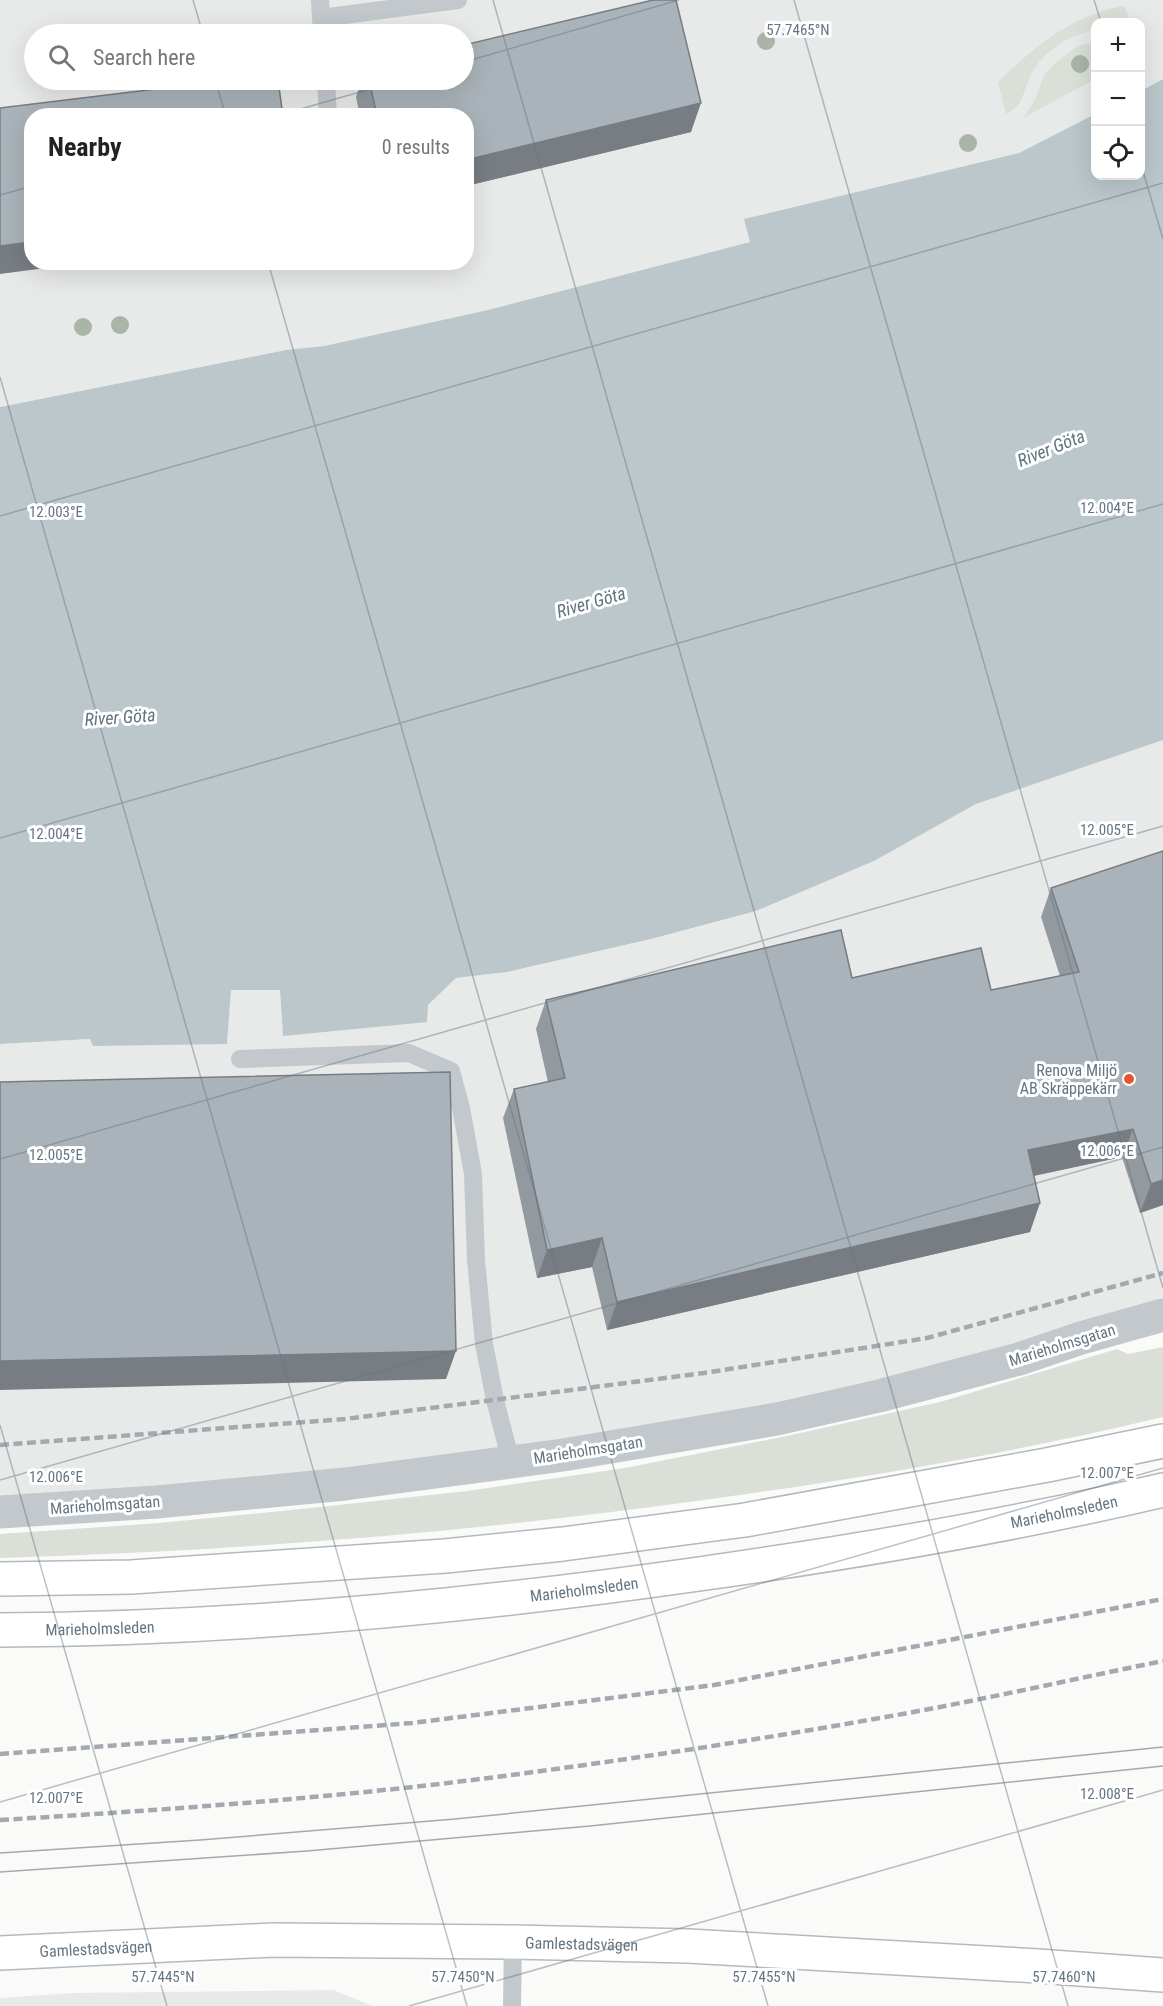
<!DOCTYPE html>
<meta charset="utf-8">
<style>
:root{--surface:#fff;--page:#f2f2f2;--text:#222;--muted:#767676;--line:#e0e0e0}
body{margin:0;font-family:"Roboto Condensed",sans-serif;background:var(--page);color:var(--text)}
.controls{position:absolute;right:18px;top:18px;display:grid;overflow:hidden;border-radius:12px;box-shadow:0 6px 24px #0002}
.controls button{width:54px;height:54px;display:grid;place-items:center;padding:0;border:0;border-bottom:2px solid var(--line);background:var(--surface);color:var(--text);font:30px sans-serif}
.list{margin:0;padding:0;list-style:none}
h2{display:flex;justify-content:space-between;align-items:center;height:78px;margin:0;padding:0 24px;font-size:26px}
h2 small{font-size:20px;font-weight:400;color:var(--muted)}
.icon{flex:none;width:33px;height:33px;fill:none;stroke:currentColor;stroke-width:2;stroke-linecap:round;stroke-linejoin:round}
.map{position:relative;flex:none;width:1163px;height:2006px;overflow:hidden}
.search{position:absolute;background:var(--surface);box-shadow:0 6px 24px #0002;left:24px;top:24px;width:450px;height:66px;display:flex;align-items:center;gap:15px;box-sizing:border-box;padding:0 21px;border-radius:33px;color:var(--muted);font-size:22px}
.panel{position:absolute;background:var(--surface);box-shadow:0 6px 24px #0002;left:24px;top:108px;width:450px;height:162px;border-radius:24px}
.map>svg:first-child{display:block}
.built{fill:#e8e9e9;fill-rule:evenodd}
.green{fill:#dadfd7}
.water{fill:#bbc7cb}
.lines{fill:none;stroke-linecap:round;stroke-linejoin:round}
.secondary-casing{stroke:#b3babf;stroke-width:36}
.highway-casing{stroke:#b4b9bd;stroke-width:36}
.lane{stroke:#c3c8cc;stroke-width:18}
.street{stroke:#c3c8cc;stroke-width:33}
.secondary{stroke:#fff;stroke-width:33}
.highway{stroke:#fff;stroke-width:33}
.tram{stroke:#a2aab0;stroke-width:1.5}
.rail{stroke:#a2aab0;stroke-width:4.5;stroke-dasharray:9 4.5;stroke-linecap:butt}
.tree{fill:#aab4a7}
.wall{fill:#929a9f}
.shaded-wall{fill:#777d82}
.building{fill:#aab3b9;stroke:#777d82;stroke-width:1.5}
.ticks{fill:none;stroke:#657683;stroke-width:1.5;stroke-opacity:0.45}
.poi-dot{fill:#e4572e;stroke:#fff;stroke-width:2}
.labels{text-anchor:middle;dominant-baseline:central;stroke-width:6;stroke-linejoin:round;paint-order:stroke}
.poi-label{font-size:16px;fill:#657683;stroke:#fff;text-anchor:end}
.street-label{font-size:16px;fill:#657683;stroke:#fff}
.water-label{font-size:18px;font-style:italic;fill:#60757c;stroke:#fff}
.ticks-label{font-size:15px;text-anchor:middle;fill:#657683;stroke:#fff;stroke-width:6;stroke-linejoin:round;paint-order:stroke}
</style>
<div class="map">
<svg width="1163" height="2006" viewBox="0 0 1163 2006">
<rect width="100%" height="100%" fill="#fafaf8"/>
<path class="built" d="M0 0H1163V79L1141 91 1140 22H1096L1095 114 1019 153 745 219 750 242 488 310 324 346 286 350 0 407ZM34 34H464V80H34ZM32 116H466V262H32Z
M1163 740V1304L775 1409 345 1473 0 1502V1044L91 1039 227 1043 231 990H280L283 1035 428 1005 456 978 507 972 651 939 756 911 874 861 976 804Z
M333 1990 373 2006H0V1998L73 1993Z"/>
<path class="green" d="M1124 6 1131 22H1096L1095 30C1068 35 1040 53 1029 79 1022 95 1023 106 1006 114L998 82C1034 47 1073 14 1124 6Z
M1095 42V79L1023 118 1035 100 1044 75 1055 63 1078 46Z
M1163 1347V1417C1014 1453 862 1478 711 1499 475 1532 238 1551 0 1558V1534L159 1523 311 1508 467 1491 625 1468 782 1437 940 1402 1117 1349 1128 1354Z"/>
<path class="water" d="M1163 79V740L976 804 874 861 756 911 651 939 507 972 456 978 428 1005 427 1022 283 1036 280 990H231L227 1044 93 1046 90 1039 0 1044V407L286 350 324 346 488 310 750 242 744 219 1019 153 1095 114 1096 176H1140L1141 91Z"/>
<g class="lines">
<g class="secondary-casing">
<g id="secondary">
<path id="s1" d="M0 1953 273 1940 513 1942 688 1946 1038 1966 1163 1975"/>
</g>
</g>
<g class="highway-casing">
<g id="highway">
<path d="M0 1579 131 1577 445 1556 563 1544 745 1520 1047 1465 1163 1441"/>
<path id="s2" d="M0 1630C234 1629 467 1607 699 1574 854 1552 1010 1526 1163 1490"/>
</g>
</g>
<path class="lane" d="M320 0 322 34
M321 18 458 0
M326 80 328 116
M240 1059 409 1053 451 1071 461 1108 473 1174 476 1260 484 1344 495 1400 511 1462
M512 2006 513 1942"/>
<path class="street" d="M0 1512 157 1502 345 1484 563 1455 777 1419 879 1396 1019 1359 1081 1338 1163 1315"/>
<use href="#secondary" class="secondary"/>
<use href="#highway" class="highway"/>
<path class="tram" d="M0 1853 200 1840 455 1819 1163 1747
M0 1872 307 1851 590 1826 1163 1766"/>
<path class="rail" d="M0 1445 345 1419 704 1373 927 1338 1163 1273
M0 1754 412 1723 714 1685 1163 1599
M0 1820C181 1809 362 1796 541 1771 660 1755 779 1736 897 1715 986 1699 1074 1679 1163 1661"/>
</g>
<g class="tree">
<circle cx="766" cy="41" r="9"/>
<circle cx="1080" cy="64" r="9"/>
<circle cx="968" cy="143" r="9"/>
<circle cx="120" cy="325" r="9"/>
<circle cx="83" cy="327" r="9"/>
</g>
<path class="wall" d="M362 80H464L691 132 466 186V116H360L356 97Z
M1051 888 1163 1205 1140 1213 1122 1157 1034 1176 1030 1232 607 1330 592 1267 537 1278 503 1118 514 1089 548 1082 536 1029 546 1000 852 978 991 990 1060 976 1041 917Z"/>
<path class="shaded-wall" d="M701 103 691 132 466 186V160Z
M32 242V262H91L0 274V246Z
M1133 1129 1122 1157 1018 1179 1028 1150Z
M1163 1180V1205L1140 1213 1151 1184Z
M1040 1203 1030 1232 607 1330 617 1302Z
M602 1238 592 1267 537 1278 547 1250Z
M456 1351 446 1379 0 1390V1361Z"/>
<path class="building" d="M653 0H676L701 103 466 160V116H377L369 80H464V45Z
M230 80H278L283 116H32V242L0 246V108Z
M1163 851V1180L1151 1184 1133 1129 1028 1150 1040 1203 617 1302 602 1238 547 1250 514 1089 565 1078 546 1000 841 930 852 978 981 948 991 990 1079 972 1051 888Z
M450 1072 456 1351 0 1361V1082Z"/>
<path class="ticks" d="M193 0 203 34M493 0 1068 2006M794 0 1163 1288M1094 0 1101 22M464 62 679 0M215 80 226 116M276 116 402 80M1140 161 1163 239M0 195 32 186M268 262 768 2006M0 377 467 2006M0 516 1163 183M0 838 1163 504M0 1159 1163 826M0 1425 167 2006M0 1480 1163 1147M0 1802 1163 1468M409 2006 1163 1790"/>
<circle class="poi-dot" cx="1129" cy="1079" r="6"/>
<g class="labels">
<g class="poi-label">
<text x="1117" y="1070">Renova Miljö<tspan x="1117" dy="18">AB Skräppekärr</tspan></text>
</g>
<g class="street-label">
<text transform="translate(1062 1345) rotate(-17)">Marieholmsgatan</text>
<text transform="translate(588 1450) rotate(-9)">Marieholmsgatan</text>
<text transform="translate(105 1505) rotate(-4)">Marieholmsgatan</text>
<text stroke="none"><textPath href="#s2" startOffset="1072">Marieholmsleden</textPath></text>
<text stroke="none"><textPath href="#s2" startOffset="586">Marieholmsleden</textPath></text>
<text stroke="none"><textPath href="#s2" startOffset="100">Marieholmsleden</textPath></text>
<text stroke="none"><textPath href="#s1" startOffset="582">Gamlestadsvägen</textPath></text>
<text stroke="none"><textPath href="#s1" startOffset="96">Gamlestadsvägen</textPath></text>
</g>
<g class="water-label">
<text transform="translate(1051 448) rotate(-22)">River Göta</text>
<text transform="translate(591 602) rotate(-16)">River Göta</text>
<text transform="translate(120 717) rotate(-4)">River Göta</text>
</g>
</g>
<g class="ticks-label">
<text x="798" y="35">57.7465°N</text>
<text x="1107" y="513">12.004°E</text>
<text x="56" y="517">12.003°E</text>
<text x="1107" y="835">12.005°E</text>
<text x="56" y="839">12.004°E</text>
<text x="1107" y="1156">12.006°E</text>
<text x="56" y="1160">12.005°E</text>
<text x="1107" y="1478">12.007°E</text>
<text x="56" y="1482">12.006°E</text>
<text x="1107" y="1799">12.008°E</text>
<text x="56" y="1803">12.007°E</text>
<text x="163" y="1982">57.7445°N</text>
<text x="463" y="1982">57.7450°N</text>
<text x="764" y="1982">57.7455°N</text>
<text x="1064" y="1982">57.7460°N</text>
</g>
</svg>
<div class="controls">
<button>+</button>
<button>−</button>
<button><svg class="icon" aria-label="locate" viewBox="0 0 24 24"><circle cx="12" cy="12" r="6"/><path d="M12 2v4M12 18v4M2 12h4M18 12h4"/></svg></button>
</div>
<div class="search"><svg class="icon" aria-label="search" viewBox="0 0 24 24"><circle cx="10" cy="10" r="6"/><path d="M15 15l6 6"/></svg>Search here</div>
<section class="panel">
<h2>Nearby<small>0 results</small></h2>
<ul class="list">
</ul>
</section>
</div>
